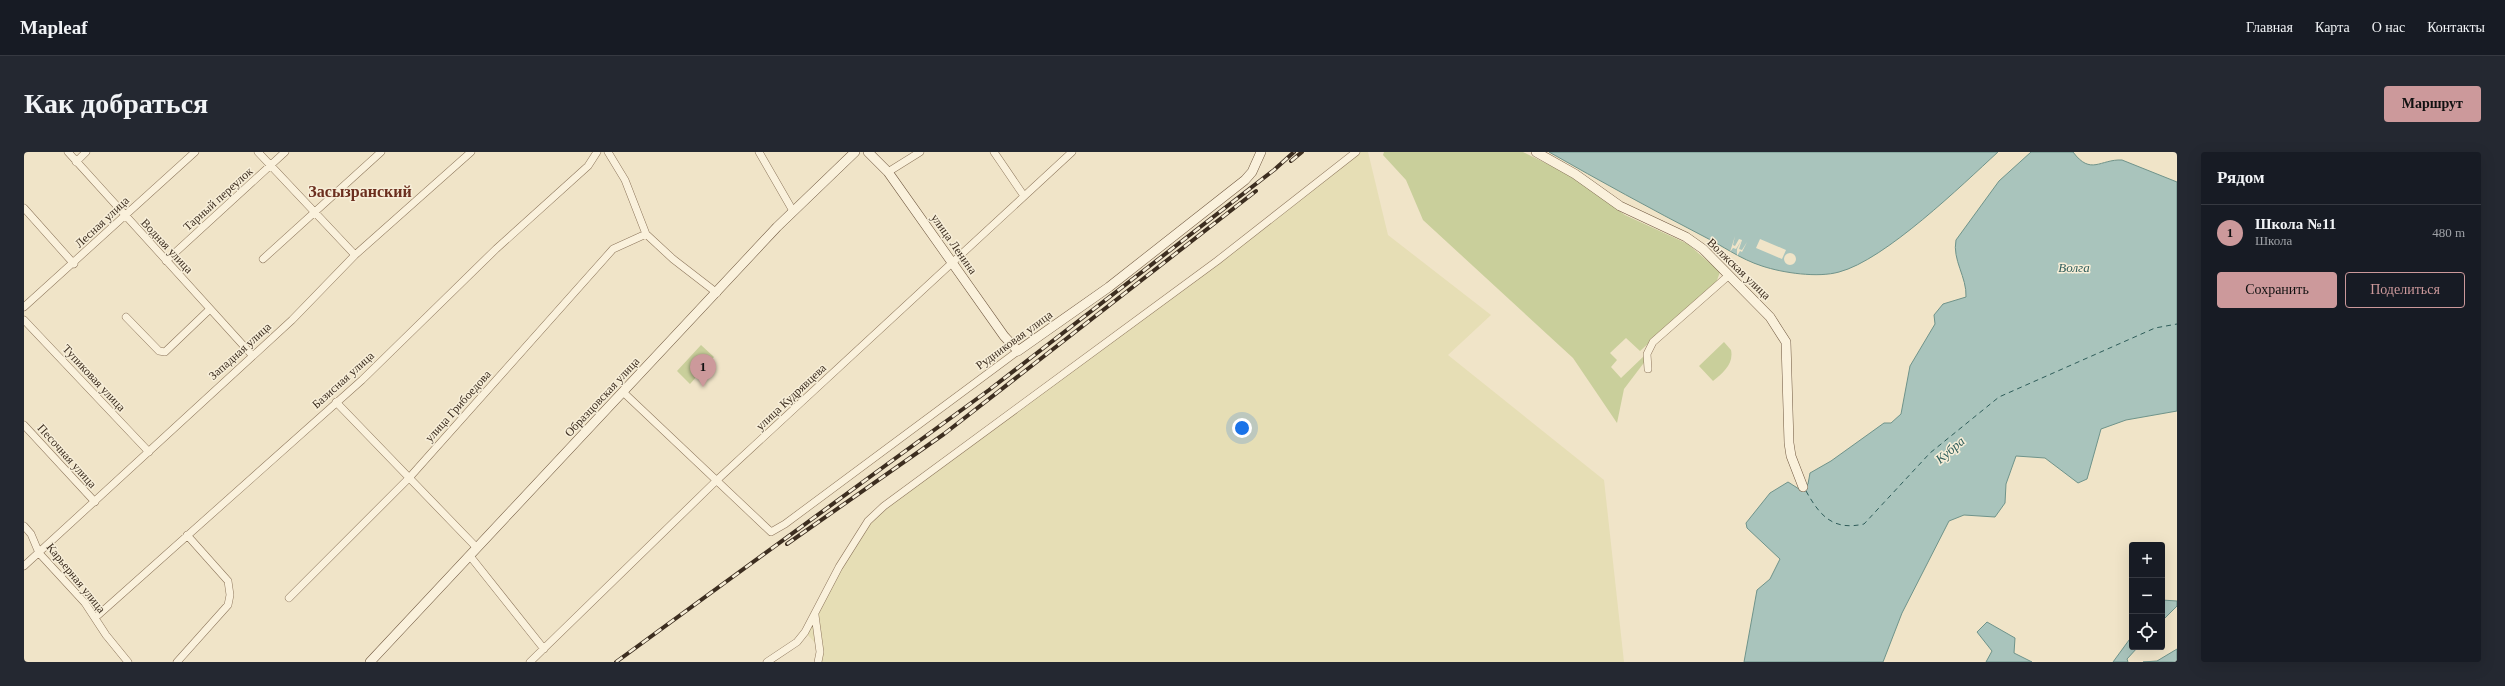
<!DOCTYPE html>
<html lang="ru">
<meta charset="utf-8">
<style>
:root{--surface:#171b24;--page:#242831;--text:#f1f3f6;--muted:#9ea1a6;--line:#363941;--accent:#cc999b}
body{margin:0;font-family:"Times New Roman",serif;background:var(--page);color:var(--text)}
.controls{position:absolute;right:12px;bottom:12px;display:grid;overflow:hidden;border-radius:4px;box-shadow:0 4px 16px #0002}
.controls button{width:36px;height:36px;display:grid;place-items:center;padding:0;border:0;border-bottom:1px solid var(--line);background:var(--surface);color:var(--text);font:20px sans-serif}
.you{position:absolute;left:1218px;top:276px;width:14px;height:14px;margin:-10px;border:3px solid #fff;border-radius:50%;background:#1a73e8;box-shadow:0 0 0 6px #1a73e833}
.badge{display:grid;place-items:center;width:26px;height:26px;border-radius:50%;background:var(--accent);color:#111;font-size:13px;font-weight:700}
.pin{position:absolute;translate:-50% -33px;filter:drop-shadow(0 1px 2px #0008)}
.pin::after{content:'';position:absolute;top:21px;width:14px;height:12px;background:inherit;clip-path:polygon(0 0,100% 0,50% 100%)}
.list{margin:0;padding:0;list-style:none}
h2{display:flex;justify-content:space-between;align-items:center;height:52px;margin:0;padding:0 16px;font-size:17px}
h2 small{font-size:13px;font-weight:400;color:var(--muted)}
.list li{display:grid;grid-template-columns:26px 1fr auto;gap:12px;align-items:center;box-sizing:border-box;height:56px;padding:0 16px;border-top:1px solid var(--line)}
.list b{display:block;font-size:15px;white-space:nowrap}
.list p{margin:0;font-size:13px;white-space:nowrap;color:var(--muted)}
.list em{font-size:13px;font-style:normal;color:var(--muted)}
.actions{display:flex;gap:8px;padding:12px 16px}
.actions a{flex:1;padding:9px 0;border:1px solid var(--accent);border-radius:4px;text-align:center;font-size:14px;color:var(--accent)}
.actions .main{background:var(--accent);color:#111}
.icon{flex:none;width:22px;height:22px;fill:none;stroke:currentColor;stroke-width:2;stroke-linecap:round;stroke-linejoin:round}
.map{position:relative;flex:none;width:2153px;height:510px;overflow:hidden;border-radius:4px}
header{display:flex;align-items:center;gap:24px;box-sizing:border-box;height:56px;padding:0 20px;background:var(--surface);border-bottom:1px solid var(--line)}
header strong{font-size:19px}
nav{display:flex;gap:22px;margin-inline-start:auto;font-size:14px}
.intro{display:flex;align-items:center;justify-content:space-between;box-sizing:border-box;height:96px;padding:0 24px}
h1{margin:0;font-size:28px}
.button{padding:10px 18px;border-radius:4px;background:var(--accent);color:#111;font-size:14px;font-weight:700}
main{display:flex;gap:24px;padding:0 24px}
aside{flex:1;background:var(--surface);border-radius:4px;box-shadow:0 4px 16px #0002}
.map>svg:first-child{display:block}
.farmland{fill:#e6deb5}
.green{fill:#c9cf9b}
.water{fill:#a9c4bc;stroke:#6f938a}
.pier{fill:#f0e4c8}
.lines{fill:none;stroke-linecap:round;stroke-linejoin:round}
.ferry{stroke:#2f5d5a;stroke-width:1;stroke-dasharray:5 4;stroke-linecap:butt}
.street-casing{stroke:#8d765c;stroke-width:8}
.secondary-casing{stroke:#6f573f;stroke-width:10}
.street{stroke:#faf1dc;stroke-width:7}
.secondary{stroke:#faf1dc;stroke-width:9}
.rail-casing{stroke:#3d2e20;stroke-width:4}
.rail{stroke:#f7eed8;stroke-width:2.5;stroke-dasharray:8;stroke-linecap:butt}
.labels{text-anchor:middle;dominant-baseline:central;stroke-width:3;stroke-linejoin:round;paint-order:stroke}
.street-label{font-size:12px;fill:#3d2e20;stroke:#f7eed8}
.water-label{font-size:13px;font-style:italic;fill:#2f5d5a;stroke:#f7eed8}
.district-label{font-size:16px;font-weight:bold;fill:#6b2e1e;stroke:#f7eed8}
</style>
<header>
<strong>Mapleaf</strong>
<nav><a>Главная</a><a>Карта</a><a>О нас</a><a>Контакты</a></nav>
</header>
<div class="intro"><h1>Как добраться</h1><a class="button">Маршрут</a></div>
<main>
<div class="map">
<svg width="2153" height="510" viewBox="0 0 2153 510">
<rect width="100%" height="100%" fill="#f0e4c8"/>
<path class="farmland" d="M1332 0H1344L1364 83 1467 163 1424 203 1580 328 1600 510H794L797 497 781 480 844 369Z"/>
<path class="green" d="M1360 0H1499L1540 20 1601 63 1664 92 1696 120 1692 131 1616 199 1602 186 1586 201 1593 208 1587 215 1597 226 1620 204 1622 208 1600 237 1593 271 1549 206 1399 68 1382 28 1359 3Z
M1700 190 1707 198C1710 212 1699 221 1689 229L1675 214Z
M677 193 690 205 666 232 653 219Z"/>
<path class="water" d="M1525 0H1974C1938 33 1861 108 1815 120 1794 126 1759 121 1738 114 1716 107 1699 94 1679 84 1627 57 1576 29 1525 0Z
M2007 0H2049C2067 24 2076 7 2098 8L2153 30V259L2102 268 2077 277 2063 327 2054 331 2021 306 1992 304 1982 332 1981 351 1971 365 1940 363 1925 369 1878 461 1859 510H1720L1733 438 1746 427 1756 407 1723 376 1722 371 1746 341 1764 330 1775 337 1784 332 1786 321 1807 309 1860 271H1867L1877 262 1886 214 1911 172 1910 163 1919 152 1942 145C1943 125 1928 108 1932 88L1975 29Z
M2138 448 2153 449V454L2138 469Z
M1963 470 1991 486 1990 501 2008 510H1962L1968 499 1953 480Z
M2108 484V495H2114L2103 507 2104 510H2089Z
M2153 497V510H2119L2133 509Z"/>
<path class="pier" d="M1711 84 1709 93 1711 94 1715 87 1718 88 1715 97 1718 98 1723 90 1718 100 1716 99 1713 104V97L1717 89 1712 97 1709 96 1706 100Z
M1736 87 1762 98 1758 107 1732 96Z
M1760 107a6 6 0 1 1 12 0a6 6 0 1 1-12 0Z"/>
<g class="lines">
<path class="ferry" d="M1782 339C1796 364 1809 379 1840 372L1906 301 1975 245 2131 176 2153 172"/>
<g class="street-casing">
<path id="street" d="M44 0 228 203
M234 0 331 103
M584 0 601 28 622 82 649 107 693 141
M735 0 769 59
M970 0 1000 44
M52 10 62 0
M864 20 896 0
M0 56 50 112
M239 107 357 0
M142 109 261 0
M0 155 171 0
M102 165 135 199 141 200 186 157
M0 168 125 300
M1624 217 1623 202 1629 190 1704 124
M599 240 747 380 761 372 994 199
M312 250 453 396
M0 273 71 350
M0 374 7 382 15 401 61 451 82 483 104 510
M446 404 520 497
M0 414 268 168 331 103 447 0
M265 446 385 326 589 97 622 82
M791 463 796 500 794 510
M72 465 338 228 472 97 564 14 573 0
M153 510 204 453 206 443 204 429 163 383
M506 510 693 328 1048 0
M743 510 773 490 781 480 815 415 844 369 860 354 1193 109 1332 0"/>
</g>
<g class="secondary-casing">
<path id="secondary" d="M844 0 864 20 980 184 994 199 1085 135 1221 28 1228 20 1237 0
M1512 0 1551 22 1596 54 1662 85 1679 97 1746 165 1762 190 1765 291 1767 304 1779 335
M346 510 753 75 831 0"/>
</g>
<use href="#street" class="street"/>
<use href="#secondary" class="secondary"/>
<g class="rail-casing">
<path id="rail" d="M1267 9 1278 0
M763 392 920 282 1232 39
M592 510 965 238 1250 18 1270 0"/>
</g>
<use href="#rail" class="rail"/>
</g>
<g class="labels">
<g class="street-label">
<text transform="translate(194 47) rotate(-42)">Тарный переулок</text>
<text transform="translate(78 70) rotate(-43)">Лесная улица</text>
<text transform="translate(930 92) rotate(55)">улица Ленина</text>
<text transform="translate(143 94) rotate(47)">Водная улица</text>
<text transform="translate(1715 117) rotate(44)">Волжская улица</text>
<text transform="translate(990 188) rotate(-36)">Рудниковая улица</text>
<text transform="translate(216 199) rotate(-42)">Западная улица</text>
<text transform="translate(70 226) rotate(47)">Тупиковая улица</text>
<text transform="translate(319 228) rotate(-42)">Базисная улица</text>
<text transform="translate(578 245) rotate(-47)">Образцовская улица</text>
<text transform="translate(767 245) rotate(-43)">улица Кудрявцева</text>
<text transform="translate(434 254) rotate(-48)">улица Грибоедова</text>
<text transform="translate(43 304) rotate(48)">Песочная улица</text>
<text transform="translate(52 426) rotate(51)">Карьерная улица</text>
</g>
<g class="water-label">
<text x="2050" y="115">Волга</text>
<text transform="translate(1926 298) rotate(-41)">Кубра</text>
</g>
<g class="district-label">
<text x="336" y="39">Засызранский</text>
</g>
</g>
</svg>
<div class="controls">
<button>+</button>
<button>−</button>
<button><svg class="icon" aria-label="locate" viewBox="0 0 24 24"><circle cx="12" cy="12" r="6"/><path d="M12 2v4M12 18v4M2 12h4M18 12h4"/></svg></button>
</div>
<div class="you"></div>
<div class="pin badge" style="left:679px;top:235px">1</div>
</div>
<aside>
<h2>Рядом<small></small></h2>
<ul class="list">
<li><span class="badge">1</span><div><b>Школа №11</b><p>Школа</p></div><em>480 m</em></li>
</ul>
<div class="actions"><a class="main">Сохранить</a><a>Поделиться</a></div>
</aside>
</main>
